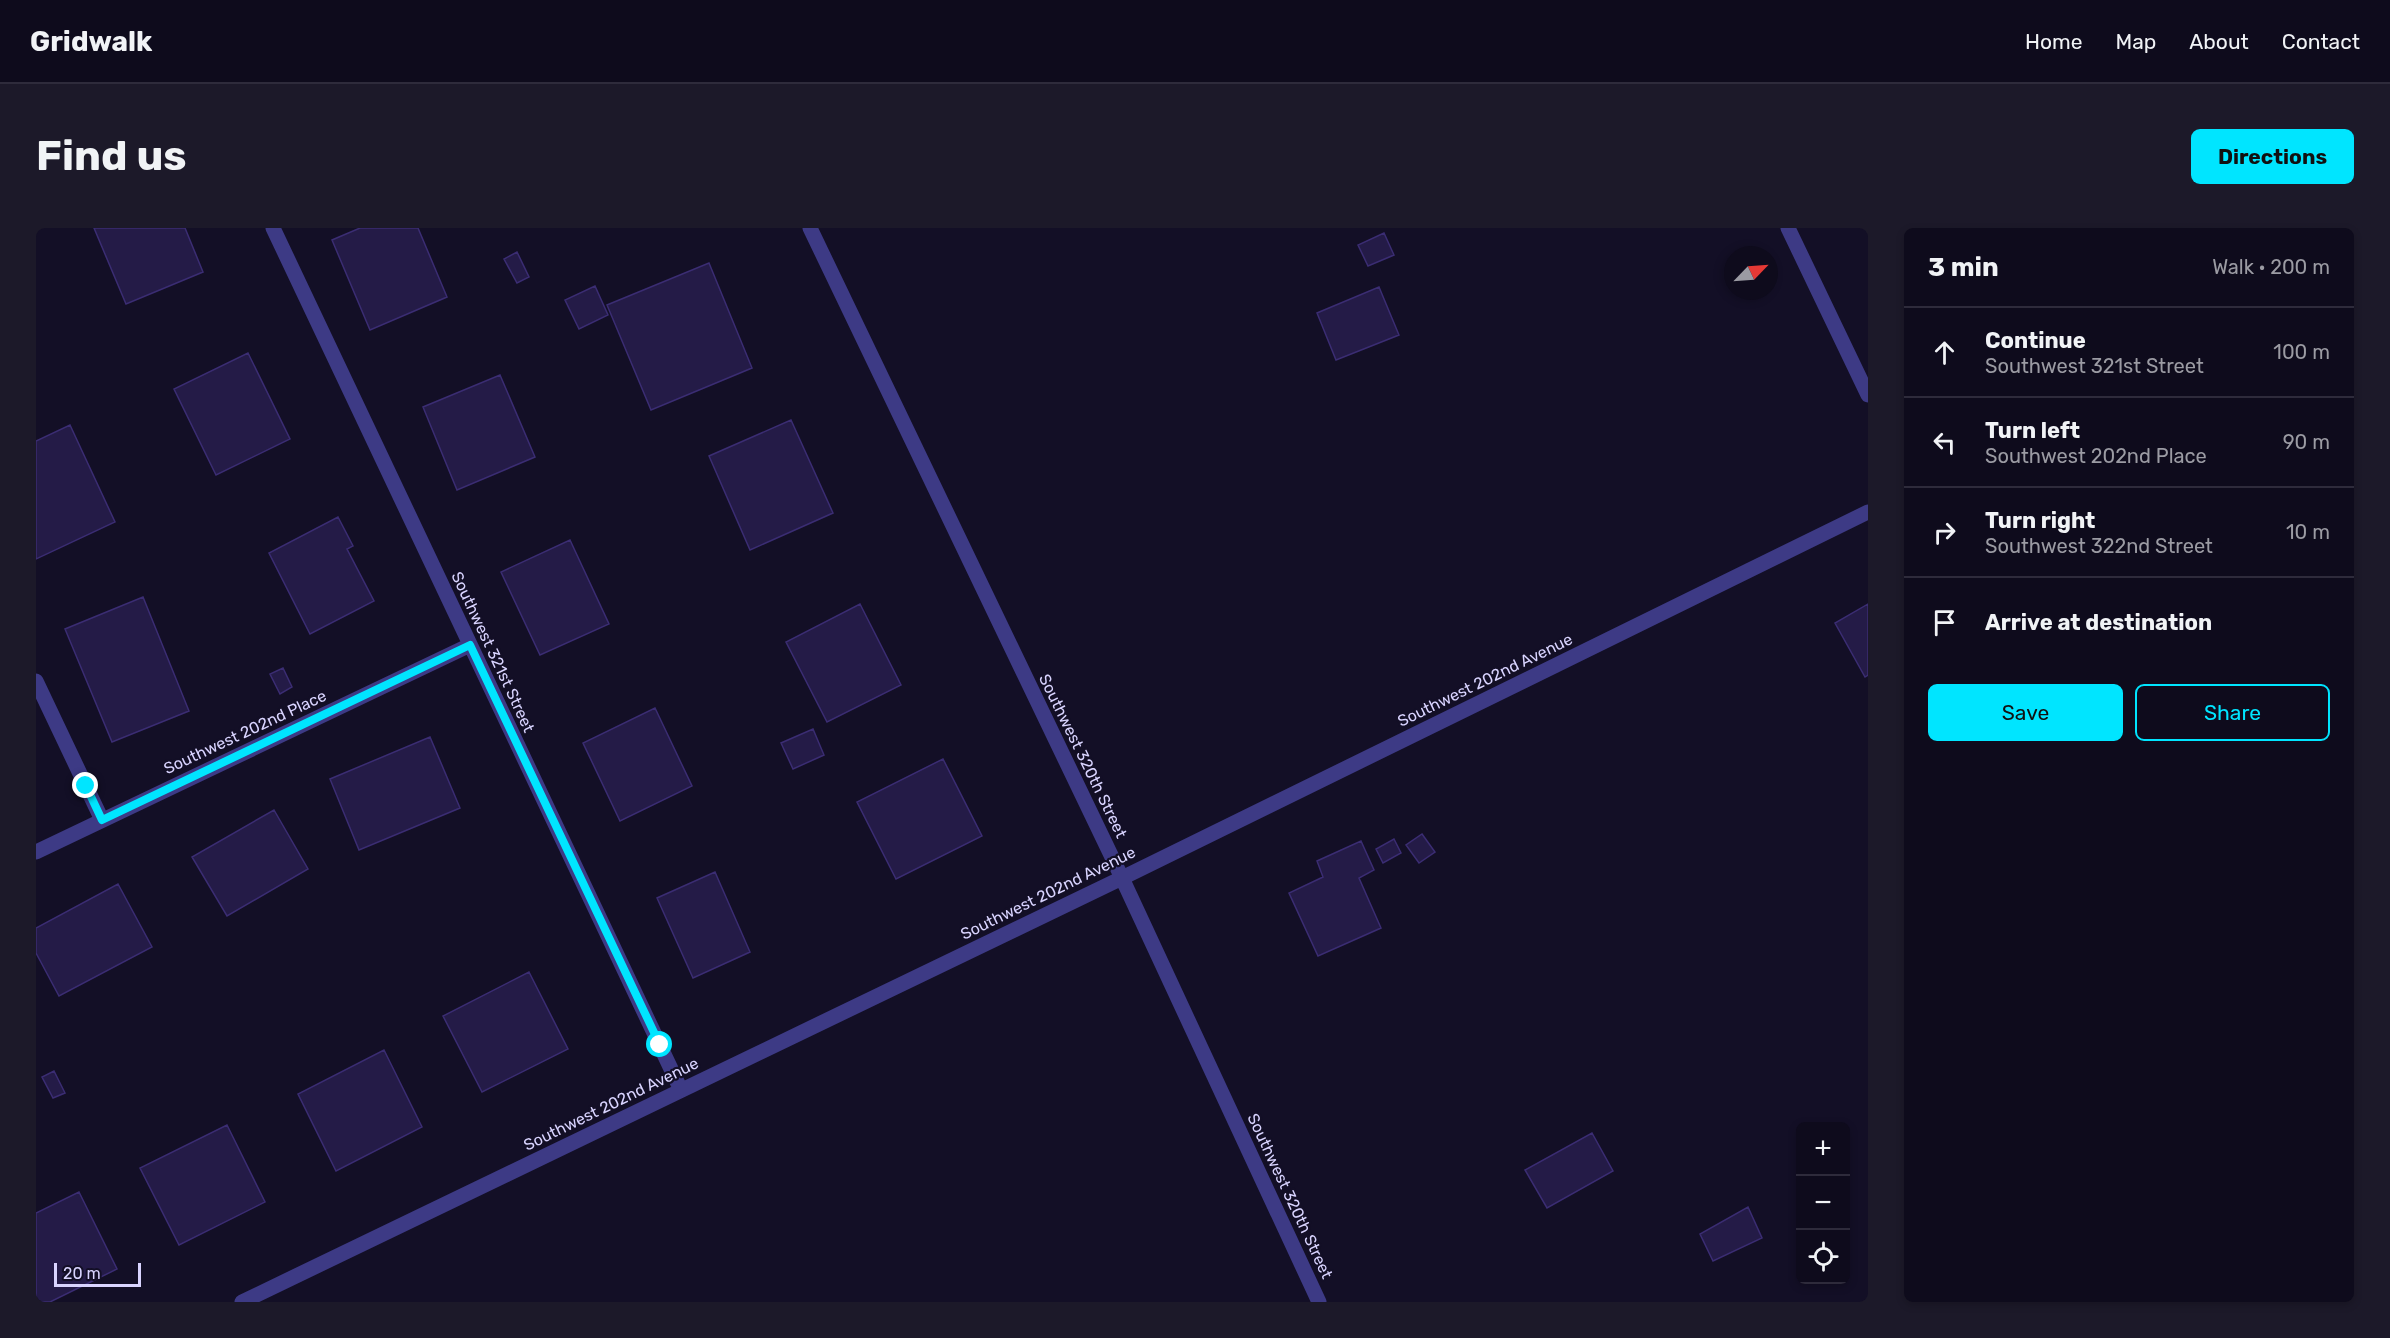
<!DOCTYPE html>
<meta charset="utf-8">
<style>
:root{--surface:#0e0b1c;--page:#1c1929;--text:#f1f3f6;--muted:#9b9ba3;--line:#2e2b3b;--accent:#00e5ff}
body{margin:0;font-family:Rubik,sans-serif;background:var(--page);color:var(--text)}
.controls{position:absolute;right:18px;bottom:18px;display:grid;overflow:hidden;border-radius:9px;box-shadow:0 3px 9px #0003}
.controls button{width:54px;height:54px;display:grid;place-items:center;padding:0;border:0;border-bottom:2px solid var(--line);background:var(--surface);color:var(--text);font:30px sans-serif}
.compass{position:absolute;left:1688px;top:18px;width:54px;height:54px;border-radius:50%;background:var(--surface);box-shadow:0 3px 9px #0003;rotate:65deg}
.scale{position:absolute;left:18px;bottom:15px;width:87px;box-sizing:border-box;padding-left:6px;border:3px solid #d9d4ff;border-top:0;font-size:16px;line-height:21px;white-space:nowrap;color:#d9d4ff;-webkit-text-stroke:4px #130f26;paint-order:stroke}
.stop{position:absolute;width:18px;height:18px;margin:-14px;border:4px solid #00e5ff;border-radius:50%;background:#fff}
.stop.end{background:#00e5ff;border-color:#fff;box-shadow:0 2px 6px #0008}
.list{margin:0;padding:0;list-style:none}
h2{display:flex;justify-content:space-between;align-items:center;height:78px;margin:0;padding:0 24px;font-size:26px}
h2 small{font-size:20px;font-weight:400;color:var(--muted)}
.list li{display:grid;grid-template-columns:39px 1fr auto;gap:18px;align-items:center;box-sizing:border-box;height:90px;padding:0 24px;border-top:2px solid var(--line)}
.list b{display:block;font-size:22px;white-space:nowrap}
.list p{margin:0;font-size:20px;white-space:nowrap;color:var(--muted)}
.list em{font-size:20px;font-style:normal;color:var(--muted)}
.actions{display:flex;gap:12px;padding:18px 24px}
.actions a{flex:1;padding:14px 0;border:2px solid var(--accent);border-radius:9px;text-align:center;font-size:21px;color:var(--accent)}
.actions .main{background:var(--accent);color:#111}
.icon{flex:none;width:33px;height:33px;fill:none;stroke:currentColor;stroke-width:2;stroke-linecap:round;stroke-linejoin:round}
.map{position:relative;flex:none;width:1832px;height:1074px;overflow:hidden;border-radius:9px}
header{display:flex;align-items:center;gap:36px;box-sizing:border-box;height:84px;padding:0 30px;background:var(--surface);border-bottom:2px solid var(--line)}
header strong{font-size:28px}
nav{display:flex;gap:33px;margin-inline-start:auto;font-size:21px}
.intro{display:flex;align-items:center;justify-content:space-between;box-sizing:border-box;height:144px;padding:0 36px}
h1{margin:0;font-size:42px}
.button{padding:15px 27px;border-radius:9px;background:var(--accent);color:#111;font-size:21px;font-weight:700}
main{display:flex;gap:36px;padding:0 36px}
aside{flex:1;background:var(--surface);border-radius:9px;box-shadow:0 3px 9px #0003}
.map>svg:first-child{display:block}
.building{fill:#241b47;stroke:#3b2d73;stroke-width:1.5}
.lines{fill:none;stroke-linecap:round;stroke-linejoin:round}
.minor{stroke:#3d3a85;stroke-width:15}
.route{stroke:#00e5ff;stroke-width:8}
.labels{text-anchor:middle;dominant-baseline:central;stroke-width:4.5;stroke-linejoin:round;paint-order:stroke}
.street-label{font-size:16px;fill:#d9d4ff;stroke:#130f26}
</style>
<header>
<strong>Gridwalk</strong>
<nav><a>Home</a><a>Map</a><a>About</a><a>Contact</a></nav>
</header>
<div class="intro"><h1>Find us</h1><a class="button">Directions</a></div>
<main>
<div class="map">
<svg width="1832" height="1074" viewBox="0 0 1832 1074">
<rect width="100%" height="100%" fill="#130f26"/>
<path class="building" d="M58 0H149L167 44 90 76Z
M324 0H382L411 69 334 102 296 12Z
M1348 5 1358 27 1332 38 1322 17Z
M481 24 493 49 481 55 468 31Z
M673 35 716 140 615 182 571 77Z
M559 58 572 87 543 101 529 72Z
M1343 59 1363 107 1300 132 1281 85Z
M212 125 254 211 180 247 138 161Z
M464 147 499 229 421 262 387 179Z
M755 192 797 285 714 322 673 228Z
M34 197 79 294 0 331V213Z
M302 289 317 318 311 321 338 373 274 406 233 325Z
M534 312 573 396 504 427 465 344Z
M107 369 153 483 76 514 29 401Z
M824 376 865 457 791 494 750 414Z
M1832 376V447L1829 449 1799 395Z
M247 440 256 459 244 466 234 446Z
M619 480 656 558 584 593 547 515Z
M777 501 788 527 757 541 745 515Z
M394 509 424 580 323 622 294 551Z
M907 531 946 608 860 651 821 574Z
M238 582 272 641 191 688 156 629Z
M1386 606 1399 624 1383 635 1370 617Z
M1358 611 1365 625 1347 635 1340 621Z
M1325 613 1338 642 1323 650 1345 700 1282 728 1253 665 1287 649 1281 633Z
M679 644 714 724 657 750 621 670Z
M82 656 116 719 23 768 0 725V700Z
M493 744 532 821 446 864 407 788Z
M348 822 386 899 300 943 262 866Z
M18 843 29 865 17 870 6 849Z
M191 897 229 974 143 1017 104 940Z
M1556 905 1577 943 1511 980 1489 942Z
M43 964 81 1041 14 1074H0V985Z
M1712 979 1726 1010 1677 1033 1664 1006Z"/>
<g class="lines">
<path class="minor" d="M237 0 645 862
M774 0 1086 650 1283 1074
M1752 0 1832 167
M0 453 66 592
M0 624 434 417
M206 1074 1086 650 1832 284"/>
</g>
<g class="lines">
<path class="route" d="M50 558 66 592 434 417 624 817"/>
</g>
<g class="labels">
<g class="street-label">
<text transform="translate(457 424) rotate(65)">Southwest 321st Street</text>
<text transform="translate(1449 452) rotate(-26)">Southwest 202nd Avenue</text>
<text transform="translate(209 504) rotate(-25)">Southwest 202nd Place</text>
<text transform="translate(1047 528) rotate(64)">Southwest 320th Street</text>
<text transform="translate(1012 665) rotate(-26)">Southwest 202nd Avenue</text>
<text transform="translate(575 876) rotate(-26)">Southwest 202nd Avenue</text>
<text transform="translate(1254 968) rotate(65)">Southwest 320th Street</text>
</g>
</g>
</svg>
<div class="controls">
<button>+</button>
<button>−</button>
<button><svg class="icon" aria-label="locate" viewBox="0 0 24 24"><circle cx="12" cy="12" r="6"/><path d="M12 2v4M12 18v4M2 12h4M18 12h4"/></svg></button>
</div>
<svg class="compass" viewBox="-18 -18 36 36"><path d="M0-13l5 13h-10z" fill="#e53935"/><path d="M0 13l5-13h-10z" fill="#9b9ba3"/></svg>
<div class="scale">20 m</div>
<div class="stop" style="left:624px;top:817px"></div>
<div class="stop end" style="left:50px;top:558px"></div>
</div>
<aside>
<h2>3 min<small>Walk · 200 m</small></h2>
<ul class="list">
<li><svg class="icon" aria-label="ahead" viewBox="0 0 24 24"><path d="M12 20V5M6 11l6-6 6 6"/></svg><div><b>Continue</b><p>Southwest 321st Street</p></div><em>100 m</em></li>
<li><svg class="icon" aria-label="left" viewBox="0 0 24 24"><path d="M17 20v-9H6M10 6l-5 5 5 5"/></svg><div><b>Turn left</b><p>Southwest 202nd Place</p></div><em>90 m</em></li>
<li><svg class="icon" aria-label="right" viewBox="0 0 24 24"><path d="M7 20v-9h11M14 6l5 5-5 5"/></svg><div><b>Turn right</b><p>Southwest 322nd Street</p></div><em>10 m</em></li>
<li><svg class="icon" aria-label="arrive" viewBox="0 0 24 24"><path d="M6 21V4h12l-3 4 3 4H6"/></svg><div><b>Arrive at destination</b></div></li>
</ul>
<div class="actions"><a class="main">Save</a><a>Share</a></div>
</aside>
</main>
